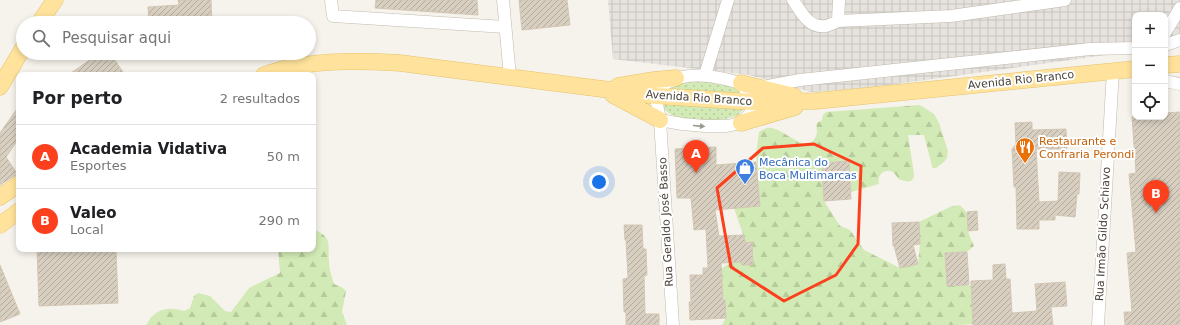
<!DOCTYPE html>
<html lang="pt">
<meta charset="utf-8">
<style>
:root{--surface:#fff;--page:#f2f2f2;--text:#202124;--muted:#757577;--line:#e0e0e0;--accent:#fc3f1d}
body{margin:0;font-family:"DejaVu Sans",sans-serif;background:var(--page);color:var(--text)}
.controls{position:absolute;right:12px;top:12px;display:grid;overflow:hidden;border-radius:8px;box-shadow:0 2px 6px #0003}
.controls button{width:36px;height:36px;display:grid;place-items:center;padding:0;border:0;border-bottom:1px solid var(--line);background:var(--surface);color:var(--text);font:20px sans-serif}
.you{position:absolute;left:599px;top:182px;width:14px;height:14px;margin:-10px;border:3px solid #fff;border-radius:50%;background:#1a73e8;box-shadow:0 0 0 6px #1a73e833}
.badge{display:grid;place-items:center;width:26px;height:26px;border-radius:50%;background:var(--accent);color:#fff;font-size:13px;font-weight:700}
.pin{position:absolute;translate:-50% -33px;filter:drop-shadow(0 1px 2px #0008)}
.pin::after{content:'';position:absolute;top:21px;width:14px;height:12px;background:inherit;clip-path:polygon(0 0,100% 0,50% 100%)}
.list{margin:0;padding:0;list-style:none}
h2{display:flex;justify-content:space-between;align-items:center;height:52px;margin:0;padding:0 16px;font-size:17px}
h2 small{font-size:13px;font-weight:400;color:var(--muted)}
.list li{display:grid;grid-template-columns:26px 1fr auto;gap:12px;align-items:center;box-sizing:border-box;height:64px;padding:0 16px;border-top:1px solid var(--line)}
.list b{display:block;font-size:15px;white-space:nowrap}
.list p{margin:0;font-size:13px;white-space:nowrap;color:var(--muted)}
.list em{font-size:13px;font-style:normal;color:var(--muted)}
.icon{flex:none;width:22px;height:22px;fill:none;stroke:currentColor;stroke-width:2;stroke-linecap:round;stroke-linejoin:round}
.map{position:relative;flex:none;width:1180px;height:325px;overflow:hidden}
.search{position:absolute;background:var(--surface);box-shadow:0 2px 6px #0003;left:16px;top:16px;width:300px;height:44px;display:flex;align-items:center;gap:10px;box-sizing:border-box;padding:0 14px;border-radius:22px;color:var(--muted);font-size:15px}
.panel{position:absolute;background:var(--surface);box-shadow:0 2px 6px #0003;left:16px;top:72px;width:300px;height:180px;border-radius:8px}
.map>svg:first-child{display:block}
.industrial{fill:url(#industrial-grid)}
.grass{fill:url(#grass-dots)}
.forest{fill:url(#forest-firs)}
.building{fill:url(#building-hatch);stroke:#d3c7b4}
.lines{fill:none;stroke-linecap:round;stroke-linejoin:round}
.minor-casing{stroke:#c2bbae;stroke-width:13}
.major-casing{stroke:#e6c16a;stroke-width:17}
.minor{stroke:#fff;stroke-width:12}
.major{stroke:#ffe39c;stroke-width:16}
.oneway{fill:#9c9892}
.marked{fill:none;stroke:#fc3f1d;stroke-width:3;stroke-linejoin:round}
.labels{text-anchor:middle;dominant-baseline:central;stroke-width:4;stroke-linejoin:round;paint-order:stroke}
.street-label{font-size:11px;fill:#4b4439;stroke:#fff}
.food-label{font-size:11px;fill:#c56008;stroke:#fff;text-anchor:start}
.shop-label{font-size:11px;fill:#366cbe;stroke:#fff;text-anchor:start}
</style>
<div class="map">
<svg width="1180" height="325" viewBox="0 0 1180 325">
<defs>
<pattern id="industrial-grid" width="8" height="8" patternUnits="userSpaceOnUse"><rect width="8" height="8" fill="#e6e2dd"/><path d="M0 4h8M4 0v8" fill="none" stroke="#c7c3be"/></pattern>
<pattern id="grass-dots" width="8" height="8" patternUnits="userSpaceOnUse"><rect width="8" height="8" fill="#d2eab5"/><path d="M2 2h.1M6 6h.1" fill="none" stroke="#b6ca9c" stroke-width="1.8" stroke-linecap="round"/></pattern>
<pattern id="forest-firs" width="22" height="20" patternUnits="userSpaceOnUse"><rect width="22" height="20" fill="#d2eab5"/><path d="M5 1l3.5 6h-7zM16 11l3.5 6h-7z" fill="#b6ca9c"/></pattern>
<pattern id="building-hatch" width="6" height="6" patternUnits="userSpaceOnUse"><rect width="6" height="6" fill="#d8cfc1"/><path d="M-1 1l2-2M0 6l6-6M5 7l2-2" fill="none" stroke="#b1aa9e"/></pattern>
</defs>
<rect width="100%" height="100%" fill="#f6f3ec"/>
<path class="industrial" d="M608 0H1180V44L1165 46V15H1135V51L867 88 811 92 749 75 613 59Z"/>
<path class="grass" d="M704 81C723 84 730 84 747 96L662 91 681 83Z
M660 103 745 107C742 110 740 114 736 116 719 122 680 124 665 110 663 108 662 105 660 103Z"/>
<path class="forest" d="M920 105 934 114 939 123 948 151 947 158 944 162 936 168H933L932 166 924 135H908L914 174C914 185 905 181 898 179 893 165 876 170 879 184L851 192 849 161 822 163 824 201 840 226 850 230 864 250 900 268 918 264 920 244 919 222 950 207 959 205C972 214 965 218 968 231 969 236 972 241 974 246L967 252 945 253 947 286H971L973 313 1002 321 962 325H722C730 313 725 304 722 291 721 283 722 275 722 268L732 262H741L742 265 753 264 752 243H746L734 208 760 206 756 154 759 132C761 131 765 128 767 128 782 124 809 161 817 133 817 130 816 126 817 123L822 120 823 115 826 112Z
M313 229C334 238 327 244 329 262 329 269 332 277 334 284L343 288 346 291 342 312 347 325H146C155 309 167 306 184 311L190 308 194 296 198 293 210 296 225 311 231 312 249 288 280 273 278 249H313Z"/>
<path class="building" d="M178 0H211L212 23H149L148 7 179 5Z
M376 0H477L478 15 375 8Z
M519 0H567L570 25 522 30Z
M100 53H110L125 75H68Z
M19 106V138L6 157 18 175 14 176 0 185V133Z
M1180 112V325H1125L1124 312H1132L1127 253 1136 252 1129 174 1136 173 1132 117H1165V113Z
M1032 122V130L1066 129 1067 149H1036L1039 202 1058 201 1059 172 1080 173 1079 194H1077L1075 217 1055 215V220H1039V229H1017L1016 187H1014L1012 149 1016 144 1015 123Z
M716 147V165L756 162 760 206 715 210 719 236 743 235 746 243 752 242 753 265H742L741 262 721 263 723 300H725L726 318 690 320 689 302H691L690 275H703V268H708L706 229 694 230 691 198H677L675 149Z
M849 161 851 199 824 201 822 163Z
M977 211 978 230 968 231 967 212Z
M919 222 920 244 913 245 918 264 900 268 894 246H893L892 223Z
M624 225H642L643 249H646L647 275 644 276 645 314H659V325H626V312H624L623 279 628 278 626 240H625Z
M37 249H116L118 303 39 306Z
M967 252 969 285 947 286 945 253Z
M1005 264 1006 279H1010L1012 313 1037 311 1035 284 1065 282 1067 306 1051 307 1053 325H973L971 281 993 280V265Z
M0 265 20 314 0 322Z"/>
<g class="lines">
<g class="minor-casing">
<path id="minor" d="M331 0 333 16 505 27
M503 0 510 77
M793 0C801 12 809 29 826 26 830 25 834 23 838 21L951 16 1065 0
M838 21 839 0
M1165 33 1180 8
M1165 45 1180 40
M705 75 728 0
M1165 81 1180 84
M762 87 800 80 1090 49 1135 48
M660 120 682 124 705 126H727L741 123 749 115 752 109 753 102 741 83C719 77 690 70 669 82 667 83 663 85 661 87 654 97 658 109 660 120L673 325
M1098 325 1113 71"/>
</g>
<g class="major-casing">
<path id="major" d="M39 23 55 0
M1165 65 1180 64
M264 75C273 72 282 69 291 67 327 60 363 61 400 63L657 96 753 102 815 101 1135 69
M741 83 794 96
M618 86 654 80 676 78
M0 87 23 48
M613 95 660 120
M741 123 795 107
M0 197 19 184
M0 225 19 211"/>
</g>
<use href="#minor" class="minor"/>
<use href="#major" class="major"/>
</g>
<defs><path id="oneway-solid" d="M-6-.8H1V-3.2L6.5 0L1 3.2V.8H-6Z"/></defs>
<use class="oneway" href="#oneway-solid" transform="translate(699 126) rotate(5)"/>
<path class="marked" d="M814 144 861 166 858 244 836 275 784 301 731 267 717 188 763 148Z"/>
<defs>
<g id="restaurant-pin" transform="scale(1)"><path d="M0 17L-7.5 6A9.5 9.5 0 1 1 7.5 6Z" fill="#e8710a" stroke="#fff"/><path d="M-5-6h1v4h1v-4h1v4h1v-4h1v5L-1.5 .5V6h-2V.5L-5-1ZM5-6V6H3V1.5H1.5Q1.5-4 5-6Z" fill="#fff"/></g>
<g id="shop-pin" transform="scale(1)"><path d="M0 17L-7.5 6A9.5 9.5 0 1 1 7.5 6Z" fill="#3f7fe0" stroke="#fff"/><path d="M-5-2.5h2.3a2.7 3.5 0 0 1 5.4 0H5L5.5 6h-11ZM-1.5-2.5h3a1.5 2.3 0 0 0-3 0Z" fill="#fff"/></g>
</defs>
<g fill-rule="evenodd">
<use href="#restaurant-pin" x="1025" y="147"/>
<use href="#shop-pin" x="745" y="168"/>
</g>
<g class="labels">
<g class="street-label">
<text transform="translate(1021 80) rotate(-6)">Avenida Rio Branco</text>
<text transform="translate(699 98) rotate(4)">Avenida Rio Branco</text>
<text transform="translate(666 222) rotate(-93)">Rua Geraldo José Basso</text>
<text transform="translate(1103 234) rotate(-87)">Rua Irmão Gildo Schiavo</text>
</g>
<g class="food-label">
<text x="1039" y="141">Restaurante e<tspan x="1039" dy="13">Confraria Perondi</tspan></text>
</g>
<g class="shop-label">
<text x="759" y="162">Mecânica do<tspan x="759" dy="13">Boca Multimarcas</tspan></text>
</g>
</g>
</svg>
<div class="controls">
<button>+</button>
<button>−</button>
<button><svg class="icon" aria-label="locate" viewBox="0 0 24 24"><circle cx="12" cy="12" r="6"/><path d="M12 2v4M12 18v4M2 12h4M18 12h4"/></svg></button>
</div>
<div class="you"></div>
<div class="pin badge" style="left:696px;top:173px">A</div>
<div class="pin badge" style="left:1156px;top:213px">B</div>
<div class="search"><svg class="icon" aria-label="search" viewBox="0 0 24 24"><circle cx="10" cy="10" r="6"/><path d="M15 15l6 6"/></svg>Pesquisar aqui</div>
<section class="panel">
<h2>Por perto<small>2 resultados</small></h2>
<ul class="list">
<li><span class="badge">A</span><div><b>Academia Vidativa</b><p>Esportes</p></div><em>50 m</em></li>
<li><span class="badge">B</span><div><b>Valeo</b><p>Local</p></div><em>290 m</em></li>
</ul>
</section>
</div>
